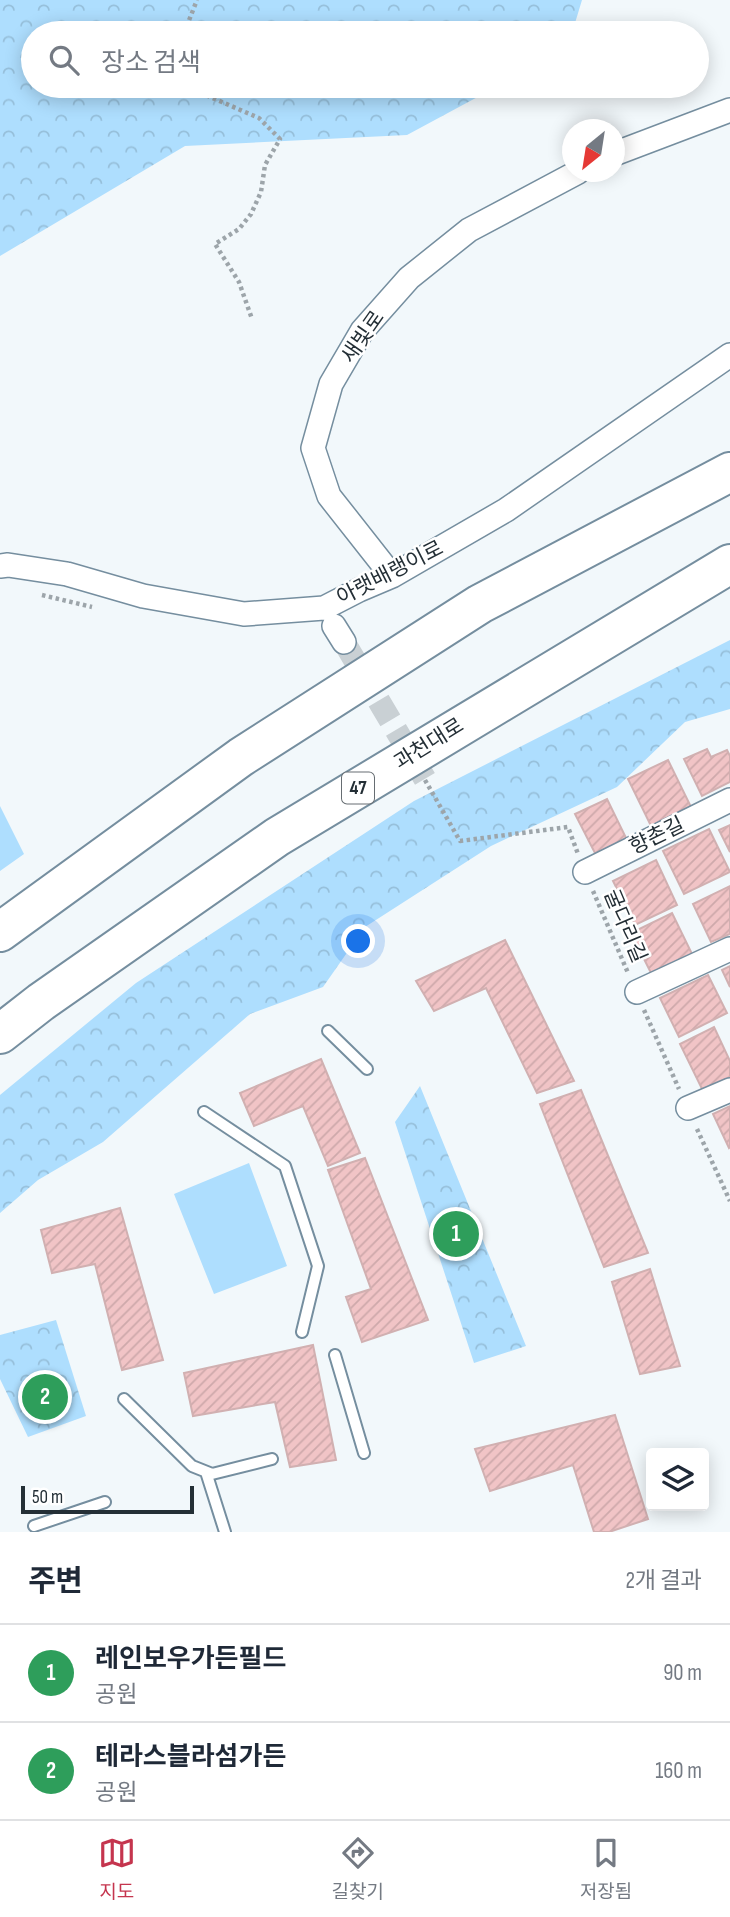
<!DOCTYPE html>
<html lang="ko">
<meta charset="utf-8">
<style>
:root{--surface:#fff;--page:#f6f6f7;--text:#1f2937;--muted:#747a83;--line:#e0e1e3;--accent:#c5354e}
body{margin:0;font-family:"Sofia Sans Condensed","Noto Sans KR",sans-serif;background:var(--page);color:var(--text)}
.controls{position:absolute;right:21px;bottom:21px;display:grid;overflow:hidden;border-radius:7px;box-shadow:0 4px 18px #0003}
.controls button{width:63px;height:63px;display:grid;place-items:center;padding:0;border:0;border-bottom:2px solid var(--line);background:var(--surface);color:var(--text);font:35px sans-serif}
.compass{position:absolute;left:562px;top:119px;width:63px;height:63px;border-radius:50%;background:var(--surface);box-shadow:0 4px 18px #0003;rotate:210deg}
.scale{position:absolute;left:21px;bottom:18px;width:173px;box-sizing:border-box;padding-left:7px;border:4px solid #242f36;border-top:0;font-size:19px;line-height:24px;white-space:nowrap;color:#242f36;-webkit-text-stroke:5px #fff;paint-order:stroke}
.you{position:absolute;left:359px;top:942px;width:24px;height:24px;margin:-18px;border:5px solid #fff;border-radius:50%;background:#1a73e8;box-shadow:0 0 0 10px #1a73e833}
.badge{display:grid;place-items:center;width:46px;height:46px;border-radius:50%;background:var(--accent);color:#fff;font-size:23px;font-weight:700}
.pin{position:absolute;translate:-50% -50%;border:4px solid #fff;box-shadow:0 2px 7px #0006}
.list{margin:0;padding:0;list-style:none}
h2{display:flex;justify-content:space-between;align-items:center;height:91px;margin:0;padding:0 28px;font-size:30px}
h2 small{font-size:23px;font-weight:400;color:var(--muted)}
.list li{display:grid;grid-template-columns:46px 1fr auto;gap:21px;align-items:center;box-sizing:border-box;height:98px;padding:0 28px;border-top:2px solid var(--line)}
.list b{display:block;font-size:26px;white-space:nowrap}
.list p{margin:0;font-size:23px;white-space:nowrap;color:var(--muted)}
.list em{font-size:23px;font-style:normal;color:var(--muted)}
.icon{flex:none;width:38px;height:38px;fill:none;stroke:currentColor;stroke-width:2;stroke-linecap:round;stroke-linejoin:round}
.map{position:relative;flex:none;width:730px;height:1532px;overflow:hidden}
.search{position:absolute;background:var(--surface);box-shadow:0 4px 18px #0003;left:21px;right:21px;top:21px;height:77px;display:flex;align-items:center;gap:18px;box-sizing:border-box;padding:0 24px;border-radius:38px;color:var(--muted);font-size:26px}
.sheet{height:287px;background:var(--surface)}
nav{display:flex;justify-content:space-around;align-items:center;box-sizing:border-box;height:98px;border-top:2px solid var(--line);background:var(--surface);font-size:19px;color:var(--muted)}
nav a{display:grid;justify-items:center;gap:4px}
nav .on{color:var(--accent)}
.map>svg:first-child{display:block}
.grass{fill:#aedefe}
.forest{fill:url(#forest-crowns)}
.building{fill:url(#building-hatch);stroke:#d1b0b1;stroke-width:2}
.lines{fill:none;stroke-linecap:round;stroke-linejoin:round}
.street-tunnel{stroke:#c9d0d4;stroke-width:23;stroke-dasharray:23 11;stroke-linecap:butt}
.lane-casing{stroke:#758e9f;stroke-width:14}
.street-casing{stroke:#758e9f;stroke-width:26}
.highway-casing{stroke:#758e9f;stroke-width:42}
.path{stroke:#9da5aa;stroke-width:4.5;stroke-dasharray:3.5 3.5;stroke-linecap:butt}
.lane{stroke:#fff;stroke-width:10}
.street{stroke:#fff;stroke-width:23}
.highway{stroke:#fff;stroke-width:38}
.labels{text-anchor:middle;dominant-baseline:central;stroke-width:5;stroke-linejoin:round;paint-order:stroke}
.shield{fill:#fff;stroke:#666d72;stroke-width:2}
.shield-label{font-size:19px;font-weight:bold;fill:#242f36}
.street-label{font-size:21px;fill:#242f36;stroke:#fff}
</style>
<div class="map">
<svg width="730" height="1532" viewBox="0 0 730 1532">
<defs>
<pattern id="forest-crowns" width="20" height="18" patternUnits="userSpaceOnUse" patternTransform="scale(1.75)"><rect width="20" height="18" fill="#aedefe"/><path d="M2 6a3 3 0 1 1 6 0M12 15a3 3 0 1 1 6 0" fill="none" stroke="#96bfda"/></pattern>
<pattern id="building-hatch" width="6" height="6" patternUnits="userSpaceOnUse" patternTransform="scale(1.75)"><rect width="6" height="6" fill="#f1c4c6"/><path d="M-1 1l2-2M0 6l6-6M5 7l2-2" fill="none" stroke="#cea9ab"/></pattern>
</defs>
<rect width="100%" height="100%" fill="#f2f8fb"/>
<path class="grass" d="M0 806 24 854 0 871Z
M249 1163 287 1266 214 1294 174 1194Z"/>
<path class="forest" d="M0 0H582L572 33H33V86H498L407 135 185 146 0 256Z
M730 640V709L685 722 617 787 491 846 365 927 323 987 250 1014 103 1142 38 1180 0 1213V1095L136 983 414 801Z
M420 1086 526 1346 474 1363 395 1122Z
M56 1320 86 1416 28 1437 0 1379V1335Z"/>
<path class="building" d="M707 749 711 757 727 750 730 756V782L702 796 684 759Z
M668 760 692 809 652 828 628 779Z
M607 799 629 844 598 859 575 814Z
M730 825V852L719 830Z
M709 829 730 872 684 894 663 851Z
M656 860 677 905 635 925 613 881Z
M730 886V934L711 942 693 904Z
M672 913 694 958 653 977 631 933Z
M505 940 574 1081 537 1093 486 988 434 1011 416 981Z
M730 966V987L722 970Z
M708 975 727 1013 679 1037 660 998Z
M714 1027 730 1061V1081L704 1093 680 1044Z
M321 1059 360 1153 328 1166 303 1106 254 1126 240 1093Z
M581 1090 648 1253 604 1267 540 1104Z
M730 1106V1147L729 1148 713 1114Z
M365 1158 428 1320 362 1342 346 1297 371 1289 328 1170Z
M120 1208 163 1360 122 1370 95 1264 52 1273 41 1230Z
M650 1269 680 1366 640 1374 612 1282Z
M313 1345 336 1460 290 1467 275 1402 193 1416 184 1373Z
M615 1415 648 1519 609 1532H594L573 1465 490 1491 475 1449Z"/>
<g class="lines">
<path class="street-tunnel" d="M344 642 425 779"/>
<g class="lane-casing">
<path id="lane" d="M328 1031 367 1069
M204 1112 285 1166 318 1266 302 1332
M335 1355 364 1453
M124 1399 192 1466 212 1474 272 1459
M206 1472 225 1532
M34 1526 105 1502"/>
</g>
<g class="street-casing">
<path id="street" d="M614 154 730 110
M0 566 8 565 67 574 143 596 244 614 324 608 359 590 392 576 506 510 730 355
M392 576 329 496 313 448 331 384 362 331 409 278 469 230 578 172
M334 626 344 642
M585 872 730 800
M637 992 730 949
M688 1108 730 1090"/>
</g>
<g class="highway-casing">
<path id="highway" d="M0 932 241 757 480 604 730 472
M0 1034 41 1002 277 837 730 564"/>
</g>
<path class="path" d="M184 33 197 0
M197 86 201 93 259 118 280 139 265 165 261 192 251 214 239 229 215 244 239 282 252 319
M42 595 92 607
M425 780 460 841 568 827 578 854
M593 891 628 973
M644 1010 679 1089
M697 1129 730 1201"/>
<use href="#lane" class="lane"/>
<use href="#street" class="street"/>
<use href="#highway" class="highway"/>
</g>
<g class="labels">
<rect class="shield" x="342" y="772.5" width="32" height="31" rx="5"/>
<g class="shield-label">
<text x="358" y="788">47</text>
</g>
<g class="street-label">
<text transform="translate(363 337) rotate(-55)">새빛로</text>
<text transform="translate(390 573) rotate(-27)">아랫배랭이로</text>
<text transform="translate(429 744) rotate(-32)">과천대로</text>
<text transform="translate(657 836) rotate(-26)">향촌길</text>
<text transform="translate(625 926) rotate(67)">굴다리길</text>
</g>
</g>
</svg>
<div class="controls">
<button><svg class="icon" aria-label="layers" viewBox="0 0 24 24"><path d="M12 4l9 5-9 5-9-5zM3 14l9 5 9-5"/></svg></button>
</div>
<svg class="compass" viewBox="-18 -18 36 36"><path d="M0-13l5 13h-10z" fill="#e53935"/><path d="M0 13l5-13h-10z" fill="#747a83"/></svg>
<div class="scale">50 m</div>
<div class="you"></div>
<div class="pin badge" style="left:456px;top:1234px;background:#2e9e5b">1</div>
<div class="pin badge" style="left:45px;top:1397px;background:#2e9e5b">2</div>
<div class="search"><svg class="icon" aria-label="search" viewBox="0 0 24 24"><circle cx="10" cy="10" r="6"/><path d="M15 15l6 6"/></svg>장소 검색</div>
</div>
<section class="sheet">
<h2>주변<small>2개 결과</small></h2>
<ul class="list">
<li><span class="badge" style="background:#2e9e5b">1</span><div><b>레인보우가든필드</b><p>공원</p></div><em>90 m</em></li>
<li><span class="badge" style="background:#2e9e5b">2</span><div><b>테라스블라섬가든</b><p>공원</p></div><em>160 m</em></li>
</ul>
</section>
<nav>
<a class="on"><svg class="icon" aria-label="map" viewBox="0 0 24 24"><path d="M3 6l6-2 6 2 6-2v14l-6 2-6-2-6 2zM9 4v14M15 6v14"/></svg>지도</a>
<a><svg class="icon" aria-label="directions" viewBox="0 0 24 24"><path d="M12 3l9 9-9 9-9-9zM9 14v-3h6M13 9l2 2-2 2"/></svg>길찾기</a>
<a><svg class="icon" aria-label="saved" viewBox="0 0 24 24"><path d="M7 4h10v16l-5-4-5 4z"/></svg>저장됨</a>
</nav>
